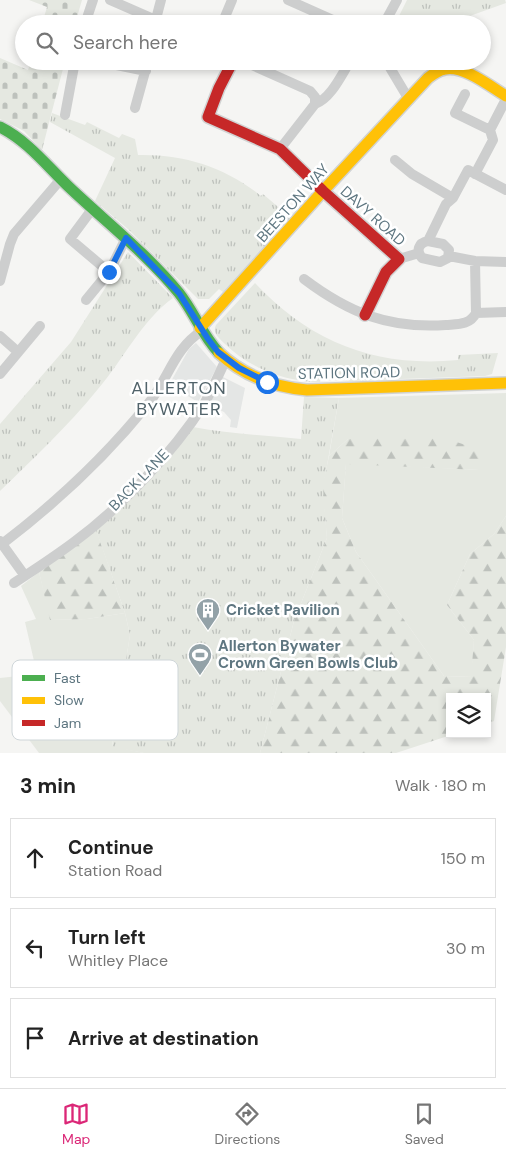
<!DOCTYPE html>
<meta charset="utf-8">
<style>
:root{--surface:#fff;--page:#f2f2f2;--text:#222;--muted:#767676;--line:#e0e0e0;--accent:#db2777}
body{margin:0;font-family:"DM Sans",sans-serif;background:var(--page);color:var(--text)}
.controls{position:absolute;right:15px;bottom:15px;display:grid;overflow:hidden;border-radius:0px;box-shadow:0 2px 8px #0003}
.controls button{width:45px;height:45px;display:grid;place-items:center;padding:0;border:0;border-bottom:1px solid var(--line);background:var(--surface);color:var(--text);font:25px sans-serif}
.stop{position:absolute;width:15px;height:15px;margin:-11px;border:4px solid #1a73e8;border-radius:50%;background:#fff}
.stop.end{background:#1a73e8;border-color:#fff;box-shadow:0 1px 5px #0008}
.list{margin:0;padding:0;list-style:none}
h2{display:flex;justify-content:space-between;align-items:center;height:65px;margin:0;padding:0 20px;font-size:21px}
h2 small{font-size:16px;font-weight:400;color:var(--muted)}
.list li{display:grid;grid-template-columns:32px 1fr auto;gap:15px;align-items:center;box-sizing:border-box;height:80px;margin:0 10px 10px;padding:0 10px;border:1px solid var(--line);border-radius:0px}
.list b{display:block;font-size:19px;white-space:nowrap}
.list p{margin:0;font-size:16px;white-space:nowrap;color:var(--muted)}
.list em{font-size:16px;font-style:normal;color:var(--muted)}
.icon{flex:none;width:28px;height:28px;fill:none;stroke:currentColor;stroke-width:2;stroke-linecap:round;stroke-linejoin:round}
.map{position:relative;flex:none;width:506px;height:753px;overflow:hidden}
.search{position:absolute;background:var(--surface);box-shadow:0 2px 8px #0003;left:15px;right:15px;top:15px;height:55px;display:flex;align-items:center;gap:12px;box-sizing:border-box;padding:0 18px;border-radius:28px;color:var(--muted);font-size:19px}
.sheet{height:335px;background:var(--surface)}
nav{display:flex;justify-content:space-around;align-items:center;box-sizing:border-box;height:70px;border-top:1px solid var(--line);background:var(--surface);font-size:14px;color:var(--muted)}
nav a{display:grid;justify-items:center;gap:2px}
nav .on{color:var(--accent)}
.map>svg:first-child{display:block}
.built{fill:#e4e6e5}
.green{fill:#e5e8e1}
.forest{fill:url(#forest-firs)}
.cemetery{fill:url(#cemetery-stones)}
.park{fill:url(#park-tufts)}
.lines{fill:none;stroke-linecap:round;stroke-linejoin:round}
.fast-casing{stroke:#d1d3d3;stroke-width:14}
.slow-casing{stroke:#d1d3d3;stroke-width:14}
.jam-casing{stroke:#d1d3d3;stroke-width:14}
.street{stroke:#cdcece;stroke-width:10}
.fast{stroke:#4caf50;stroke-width:11}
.slow{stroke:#ffc107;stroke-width:11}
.jam{stroke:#c62828;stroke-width:11}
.route{stroke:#1a73e8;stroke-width:6}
.labels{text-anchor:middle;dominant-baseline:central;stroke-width:5;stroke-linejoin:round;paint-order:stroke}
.street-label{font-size:15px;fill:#5e7680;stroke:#fff}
.poi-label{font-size:15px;font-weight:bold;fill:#5e7680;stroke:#fff;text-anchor:start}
.quarter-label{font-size:18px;letter-spacing:1px;fill:#51636a;stroke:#fff}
.key{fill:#fff;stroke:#cfd6d9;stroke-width:1}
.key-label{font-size:14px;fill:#5e7680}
</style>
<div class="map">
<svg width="506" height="753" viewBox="0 0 506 753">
<defs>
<pattern id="forest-firs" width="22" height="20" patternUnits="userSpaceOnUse" patternTransform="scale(1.25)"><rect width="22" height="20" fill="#e5e8e1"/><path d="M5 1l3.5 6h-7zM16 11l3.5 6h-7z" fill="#bdc1bc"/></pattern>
<pattern id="cemetery-stones" width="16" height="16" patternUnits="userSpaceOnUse" patternTransform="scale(1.25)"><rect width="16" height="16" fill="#e5e8e1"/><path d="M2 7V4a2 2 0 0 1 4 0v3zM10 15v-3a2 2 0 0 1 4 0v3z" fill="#bdc1bc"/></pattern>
<pattern id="park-tufts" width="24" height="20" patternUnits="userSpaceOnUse" patternTransform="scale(1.25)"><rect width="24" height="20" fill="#e5e8e1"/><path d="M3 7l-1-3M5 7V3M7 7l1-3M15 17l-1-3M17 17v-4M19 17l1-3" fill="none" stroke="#bdc1bc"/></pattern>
</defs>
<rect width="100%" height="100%" fill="#f5f5f3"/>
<path class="built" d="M196 343 217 367 198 402 169 385 189 349Z
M223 377 245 388 237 428 230 427 231 420 224 412 208 404Z"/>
<path class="green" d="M506 393V516L494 534 470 554 447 605 474 640 472 677 444 676 356 552 342 518 346 463 480 470 348 439 329 456 339 398Z
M39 572 51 620 87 619 125 613 130 635 112 746 144 753H39L0 701V678L37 674 25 622 36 619 21 586Z"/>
<path class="forest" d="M436 435 483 451 480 470 346 464 342 518 356 552 444 676 471 677 474 640 447 605 470 554 494 534 506 516V647L494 721 487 724V697H450V734H454L396 753H260L294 621 327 538 322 488 329 456 348 439Z
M96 529 125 613 87 619 50 620 39 572Z"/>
<path class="cemetery" d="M29 0H82L75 24H42L47 7Z
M0 58 28 70 31 61H65L42 150 24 131 0 119Z"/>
<path class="park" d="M407 0H505L506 3 467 17 465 24H395Z
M52 113 85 125 87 122 119 138 122 134 135 139 138 155C184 154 225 167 261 196L263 194 291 218 223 292 219 289 209 299H198L129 230 95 201 115 158 50 122Z
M128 252 173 298C142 320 123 360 98 389 68 426 34 458 0 491V424L71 342Z
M255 283C310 342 376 368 458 360V355L498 353 492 374 485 376 346 381 347 378 325 369 320 382C286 382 249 368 225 344 219 338 212 333 216 325Z
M304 397 339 398 323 488 327 538 294 621 260 753H144L112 747 130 635 125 613 96 530 193 427C229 434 265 435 301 439Z"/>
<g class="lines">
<g class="fast-casing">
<path id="fast" d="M0 127C28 141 47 166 69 187 106 222 146 253 179 293 194 312 202 335 219 353"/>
</g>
<g class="slow-casing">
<path id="slow" d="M200 328 323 191 428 78C433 74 439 70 445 69 464 65 491 87 506 96
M219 353C244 376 273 387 307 390L506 383"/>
</g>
<g class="jam-casing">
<path id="jam" d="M233 61 219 88 208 117 280 149 323 191 399 259 386 272 365 315"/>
</g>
<path class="street" d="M110 0 165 24
M288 0 342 24
M156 19 161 0
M85 24 93 0
M222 24 232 0
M384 24 397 0
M97 61 146 71
M243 61 310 91 315 97V104
M386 61 408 98
M465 94 455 113 490 130
M135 108 148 61
M65 115 75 61
M280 149 315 104C329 99 339 80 346 68
M395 160 412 174 453 198
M475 174 493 140 490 130 506 99
M93 208 70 239 109 272
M428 241 446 204 453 198 468 170 506 190
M428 241 443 244 449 250 448 258 440 262 422 258C416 251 418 243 428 241Z
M449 256 475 261 506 262
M399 259 419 253
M304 279C349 313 389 329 446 325 458 324 470 325 476 313L475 261
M0 281 10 244 14 234 61 179
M86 300 109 272 126 238
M476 313 506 312
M0 336 18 352
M0 374 40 326
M0 541 2 544C56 503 106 456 148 404 168 380 174 348 202 331
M2 544 25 576
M14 583C34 570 54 557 74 542 120 508 173 453 204 404 212 390 219 374 226 359"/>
<use href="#fast" class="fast"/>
<use href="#slow" class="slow"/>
<use href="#jam" class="jam"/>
</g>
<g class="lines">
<path class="route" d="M109 272 126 238 179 293 208 339 218 352 239 368 267 382"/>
</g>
<defs>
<g id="building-pin" transform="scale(1.25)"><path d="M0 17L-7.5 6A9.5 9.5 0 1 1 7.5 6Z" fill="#93a2a8" stroke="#fff"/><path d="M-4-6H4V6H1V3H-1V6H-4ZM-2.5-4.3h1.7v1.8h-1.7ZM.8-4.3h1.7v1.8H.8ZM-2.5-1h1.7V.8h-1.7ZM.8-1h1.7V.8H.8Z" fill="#fff"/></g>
<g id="stadium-pin" transform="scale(1.25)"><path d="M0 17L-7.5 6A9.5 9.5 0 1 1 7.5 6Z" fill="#93a2a8" stroke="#fff"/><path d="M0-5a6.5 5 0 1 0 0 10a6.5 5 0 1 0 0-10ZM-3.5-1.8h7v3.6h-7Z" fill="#fff"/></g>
</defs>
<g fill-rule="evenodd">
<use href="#building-pin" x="208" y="610"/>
<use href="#stadium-pin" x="200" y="655"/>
</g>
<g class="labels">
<g class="street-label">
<text transform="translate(293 203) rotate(-48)">BEESTON WAY</text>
<text transform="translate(373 216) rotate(42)">DAVY ROAD</text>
<text transform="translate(349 373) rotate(-1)">STATION ROAD</text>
<text transform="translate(139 480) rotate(-46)">BACK LANE</text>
</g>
<g class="poi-label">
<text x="226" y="610">Cricket Pavilion</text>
<text x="218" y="646">Allerton Bywater<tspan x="218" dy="17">Crown Green Bowls Club</tspan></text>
</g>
<g class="quarter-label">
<text x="179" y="388">ALLERTON<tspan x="179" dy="21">BYWATER</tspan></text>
</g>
</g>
<rect x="12" y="660" width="166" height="80" rx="8" class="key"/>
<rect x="22" y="675" width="23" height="6" fill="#4caf50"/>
<rect x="22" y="697" width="23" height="7" fill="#ffc107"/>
<rect x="22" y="720" width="23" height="6" fill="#c62828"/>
<g class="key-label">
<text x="54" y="683">Fast</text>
<text x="54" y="705">Slow</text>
<text x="54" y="728">Jam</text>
</g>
</svg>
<div class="controls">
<button><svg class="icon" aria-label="layers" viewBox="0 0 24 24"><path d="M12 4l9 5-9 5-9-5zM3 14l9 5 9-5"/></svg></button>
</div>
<div class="stop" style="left:267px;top:382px"></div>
<div class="stop end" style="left:109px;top:272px"></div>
<div class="search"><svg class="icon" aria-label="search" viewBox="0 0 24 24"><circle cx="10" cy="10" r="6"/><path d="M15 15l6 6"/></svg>Search here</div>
</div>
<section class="sheet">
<h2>3 min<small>Walk · 180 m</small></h2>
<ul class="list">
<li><svg class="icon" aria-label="ahead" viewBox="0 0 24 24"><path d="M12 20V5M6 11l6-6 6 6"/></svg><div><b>Continue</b><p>Station Road</p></div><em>150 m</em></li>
<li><svg class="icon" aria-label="left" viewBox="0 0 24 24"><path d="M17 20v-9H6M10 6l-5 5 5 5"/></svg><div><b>Turn left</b><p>Whitley Place</p></div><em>30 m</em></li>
<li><svg class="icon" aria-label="arrive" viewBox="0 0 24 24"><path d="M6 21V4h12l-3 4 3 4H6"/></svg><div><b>Arrive at destination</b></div></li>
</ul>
</section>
<nav>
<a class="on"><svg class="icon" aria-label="map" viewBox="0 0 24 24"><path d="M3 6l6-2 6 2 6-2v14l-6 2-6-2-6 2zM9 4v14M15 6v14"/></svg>Map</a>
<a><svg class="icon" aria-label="directions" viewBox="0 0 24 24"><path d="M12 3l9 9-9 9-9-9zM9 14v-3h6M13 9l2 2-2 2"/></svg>Directions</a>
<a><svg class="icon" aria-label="saved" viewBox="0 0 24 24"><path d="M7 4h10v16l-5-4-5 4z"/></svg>Saved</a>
</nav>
